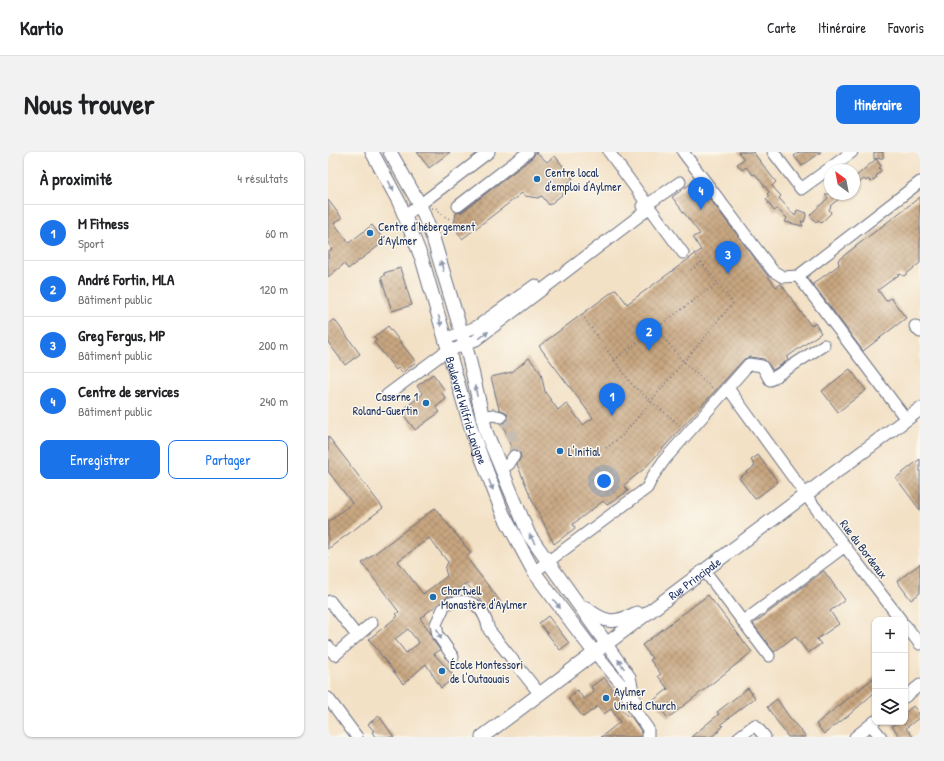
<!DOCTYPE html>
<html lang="fr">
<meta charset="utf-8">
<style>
:root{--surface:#fff;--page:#f2f2f2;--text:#202124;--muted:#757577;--line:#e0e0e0;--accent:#1a73e8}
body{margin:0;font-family:"Patrick Hand",sans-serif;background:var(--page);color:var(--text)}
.controls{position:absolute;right:12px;bottom:12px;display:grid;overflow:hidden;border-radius:8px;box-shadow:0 1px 3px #0004}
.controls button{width:36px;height:36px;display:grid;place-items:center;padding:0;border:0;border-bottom:1px solid var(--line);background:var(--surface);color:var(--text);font:20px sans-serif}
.compass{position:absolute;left:496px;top:12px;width:36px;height:36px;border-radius:50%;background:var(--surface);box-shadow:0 1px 3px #0004;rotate:328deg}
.you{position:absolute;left:276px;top:329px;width:14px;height:14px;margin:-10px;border:3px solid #fff;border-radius:50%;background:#1a73e8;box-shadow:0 0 0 6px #1a73e833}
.badge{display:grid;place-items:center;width:26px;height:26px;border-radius:50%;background:var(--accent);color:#fff;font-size:13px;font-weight:700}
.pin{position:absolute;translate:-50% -33px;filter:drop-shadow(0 1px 2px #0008)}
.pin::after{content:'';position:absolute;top:21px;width:14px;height:12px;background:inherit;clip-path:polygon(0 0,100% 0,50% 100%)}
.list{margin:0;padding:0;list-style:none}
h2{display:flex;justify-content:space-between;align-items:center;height:52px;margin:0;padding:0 16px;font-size:17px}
h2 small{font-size:13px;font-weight:400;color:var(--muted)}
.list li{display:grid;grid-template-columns:26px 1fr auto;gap:12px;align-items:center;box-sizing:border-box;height:56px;padding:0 16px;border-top:1px solid var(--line)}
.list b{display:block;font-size:15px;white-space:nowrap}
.list p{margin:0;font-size:13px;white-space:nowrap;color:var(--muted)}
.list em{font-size:13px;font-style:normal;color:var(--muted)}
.actions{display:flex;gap:8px;padding:12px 16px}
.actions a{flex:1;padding:9px 0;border:1px solid var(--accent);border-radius:8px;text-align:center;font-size:14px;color:var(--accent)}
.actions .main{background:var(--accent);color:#fff}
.icon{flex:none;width:22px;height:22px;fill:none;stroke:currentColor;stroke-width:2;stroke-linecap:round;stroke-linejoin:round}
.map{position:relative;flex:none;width:592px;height:585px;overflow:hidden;border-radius:8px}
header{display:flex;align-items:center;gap:24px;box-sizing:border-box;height:56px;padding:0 20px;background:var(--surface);border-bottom:1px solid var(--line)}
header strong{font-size:19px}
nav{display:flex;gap:22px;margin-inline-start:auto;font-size:14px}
.intro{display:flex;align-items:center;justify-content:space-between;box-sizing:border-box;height:96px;padding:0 24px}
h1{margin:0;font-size:28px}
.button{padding:10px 18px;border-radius:8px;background:var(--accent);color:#fff;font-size:14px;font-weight:700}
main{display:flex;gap:24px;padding:0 24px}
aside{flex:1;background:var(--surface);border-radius:8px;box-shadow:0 1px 3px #0004}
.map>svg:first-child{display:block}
.building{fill:url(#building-cross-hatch);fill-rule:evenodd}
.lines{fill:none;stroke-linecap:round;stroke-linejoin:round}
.minor-tunnel{stroke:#c8bdb1;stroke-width:11;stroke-dasharray:11 5.5;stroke-linecap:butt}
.minor-casing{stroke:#676d82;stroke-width:13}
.major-casing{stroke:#676d82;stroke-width:15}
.path{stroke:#676d82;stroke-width:1.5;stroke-dasharray:1 3;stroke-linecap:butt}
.minor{stroke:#fff;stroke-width:11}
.major{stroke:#fff;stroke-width:13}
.oneway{fill:#8d97ae}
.poi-dot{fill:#1f6fb2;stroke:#fbf7ec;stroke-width:1.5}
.labels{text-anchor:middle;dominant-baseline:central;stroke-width:3;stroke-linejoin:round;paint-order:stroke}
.poi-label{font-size:12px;fill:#1b2f5e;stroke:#fbf7ec;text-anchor:start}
.street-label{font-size:12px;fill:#1b2f5e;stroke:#fbf7ec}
</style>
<header>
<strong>Kartio</strong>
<nav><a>Carte</a><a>Itinéraire</a><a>Favoris</a></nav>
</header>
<div class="intro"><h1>Nous trouver</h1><a class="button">Itinéraire</a></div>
<main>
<aside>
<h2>À proximité<small>4 résultats</small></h2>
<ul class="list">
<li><span class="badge">1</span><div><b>M Fitness</b><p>Sport</p></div><em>60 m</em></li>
<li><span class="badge">2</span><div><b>André Fortin, MLA</b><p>Bâtiment public</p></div><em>120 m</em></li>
<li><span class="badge">3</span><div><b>Greg Fergus, MP</b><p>Bâtiment public</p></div><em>200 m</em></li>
<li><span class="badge">4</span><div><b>Centre de services</b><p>Bâtiment public</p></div><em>240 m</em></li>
</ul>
<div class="actions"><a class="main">Enregistrer</a><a>Partager</a></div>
</aside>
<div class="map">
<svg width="592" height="585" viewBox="0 0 592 585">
<defs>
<pattern id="building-cross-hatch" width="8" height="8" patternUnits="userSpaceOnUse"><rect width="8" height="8" fill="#c8a680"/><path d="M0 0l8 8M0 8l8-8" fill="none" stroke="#a2886c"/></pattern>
</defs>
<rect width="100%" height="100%" fill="#fbf7ec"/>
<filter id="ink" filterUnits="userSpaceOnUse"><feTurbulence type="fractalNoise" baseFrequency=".025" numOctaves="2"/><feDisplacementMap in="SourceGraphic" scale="8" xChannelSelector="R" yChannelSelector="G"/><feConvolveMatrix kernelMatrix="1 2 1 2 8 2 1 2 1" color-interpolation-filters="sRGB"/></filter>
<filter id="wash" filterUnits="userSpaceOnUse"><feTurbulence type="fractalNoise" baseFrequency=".012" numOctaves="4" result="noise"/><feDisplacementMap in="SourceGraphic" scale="16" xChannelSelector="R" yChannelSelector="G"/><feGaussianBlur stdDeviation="0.9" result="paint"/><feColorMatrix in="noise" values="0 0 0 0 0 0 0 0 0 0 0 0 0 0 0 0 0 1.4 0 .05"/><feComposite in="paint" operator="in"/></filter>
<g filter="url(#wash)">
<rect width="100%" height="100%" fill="#f3e1c6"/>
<g id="blocks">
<path class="building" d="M89 0H122L101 16Z
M208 0 219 10 227 4 245 27 236 34 239 39 221 53 214 44 210 46 197 44 194 41 134 87 126 74 128 61 134 60 204 6Z
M410 0H425L448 30 444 34 453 44 451 46 467 64 469 58 479 61 476 70 473 69 475 74 457 70 459 66 449 57 446 59 438 47 441 44 439 42 441 40 427 22 425 23 418 15 414 18 409 12 416 7Z
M471 0H493L474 14 466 4Z
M546 0H555V6L546 7Z
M548 7 553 14 551 16 553 19 548 24 549 25 543 30 540 27 538 29 536 27 526 35V26Z
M368 28 448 135 453 132 483 174 487 171 493 181 459 205 460 208 445 218 436 207 422 205 416 207 316 317 296 333 300 339 279 353 275 349 245 372 247 376 226 392 205 350 189 312 193 305 192 301 189 298H184L175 272 178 270 180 263 178 260 171 257 163 225 184 220 201 206 213 221 217 240 230 258 238 251 255 273 265 266 211 194 288 137 299 152 373 98 365 85 372 82 344 45Z
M497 42H517L502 54 503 55 501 57 503 61 493 71 490 68 488 70 482 63 500 46Z
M592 45V111L576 124 572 122 550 138 558 149 563 146 578 166 535 199 485 132 511 113 510 108Z
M0 48 14 66 6 71 21 91 44 73 57 89 20 117 16 112 0 125V100L4 97 0 91Z
M72 116 84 153 64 159 53 125 56 124V121Z
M6 167 32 202 17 213 0 190V172Z
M60 174 88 210 74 221 70 216 68 218 46 190 49 188 46 185Z
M522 217 538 238 510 260 494 239Z
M105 222 116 237 113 240 118 247 108 255 112 260 87 278 75 262 80 258 78 255 95 242 89 234Z
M0 284 55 356 0 397V370L24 351 0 319Z
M430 303 450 330 427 347 411 326 427 314 423 308Z
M592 307V358L568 326Z
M107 356 143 401 138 405 173 450 162 459 138 431 92 466 102 480 104 487 112 498 106 502 127 525 113 536 98 512 75 532 41 487 70 464 68 462 71 460 34 411ZM101 386 120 410 117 417 119 424 95 442 70 409ZM80 477 91 491 78 501 67 487Z
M592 412V441L583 448 569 429Z
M496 419 517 448 502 459 511 472 489 487 493 492 480 501 467 484 446 500 425 472Z
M380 443 424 500 340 566 326 548 340 537 330 524 333 522 322 508 324 506 314 493Z
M220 464 241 491 232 498 211 471Z
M276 525 294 550 290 553 300 565 302 563 313 579V585H273L292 570 283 557 276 562 270 554 255 565 240 546 249 538 256 547 266 540 263 535Z
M547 525V540L521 563 496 582 488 572Z
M420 536 427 546 393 572 395 574 390 580 383 585H363L391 562 389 560Z
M449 547 462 566 478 585H460L439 555Z
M585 554 592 563V565L578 576 585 585H572L564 574 569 570H577V561Z
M51 564 66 585H47L44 580 46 579 40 572Z"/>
</g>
</g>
<g filter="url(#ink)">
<use href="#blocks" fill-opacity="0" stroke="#676d82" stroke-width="1"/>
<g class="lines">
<path class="minor-tunnel" d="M173 265C182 276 188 289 186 304"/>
<g class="minor-casing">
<path id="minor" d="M281 0 355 101
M355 0 445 119 455 125 470 124 592 30
M445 0 473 37 524 0
M130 54 200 0
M314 54 320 52 352 30
M77 64 161 0
M470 124 578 267
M587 174 592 180
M117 187 148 175 207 133
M400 236 477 342 573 468
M59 243 114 202 148 188 315 61 320 52
M154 265 165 263 173 265
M173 317 181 312 186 304
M376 418 441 504
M206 420 319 336 325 324 337 307 421 212 434 214 442 228 496 193
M0 451 2 449 29 484
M122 451C146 445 156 456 161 478L211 541
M115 457 108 472 110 483 125 505
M415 470 517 394
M577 473 592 492
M278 491 302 525 308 553
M0 494 7 503 44 471
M266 500 293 532 306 557 320 577V585
M577 545 592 533
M0 546 29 585
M543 573 553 585
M411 585 427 573 437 585
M527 585 547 569"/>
</g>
<g class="major-casing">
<g id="major">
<path id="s1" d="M44 0 71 50 94 107 145 283 175 362 206 420 266 500"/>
<path d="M62 0 92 53 105 86 141 206 158 280 201 383 278 491"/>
<path d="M258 456C278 472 286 472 309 461"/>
<path id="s2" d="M154 585 592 257"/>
</g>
</g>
<path class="path" d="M104 56H108L116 64 122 67
M363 118 374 110
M254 163 305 234 353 274
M328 177 355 209 385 237
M286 208 389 131
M278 296 294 284 405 151 364 98
M0 405 1 406"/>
<use href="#minor" class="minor"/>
<use href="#major" class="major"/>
</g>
<defs><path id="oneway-solid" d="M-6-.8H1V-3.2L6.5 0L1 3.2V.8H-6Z"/></defs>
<g class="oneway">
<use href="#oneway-solid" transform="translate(63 34) rotate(63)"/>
<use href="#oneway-solid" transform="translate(114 114) rotate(-107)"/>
<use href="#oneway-solid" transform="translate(112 169) rotate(75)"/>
<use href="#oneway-solid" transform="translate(156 183) rotate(-37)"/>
<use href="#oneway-solid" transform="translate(148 239) rotate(-102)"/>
<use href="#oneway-solid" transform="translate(163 333) rotate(68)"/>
<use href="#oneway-solid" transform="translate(204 387) rotate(-120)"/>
<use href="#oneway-solid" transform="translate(229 452) rotate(53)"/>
<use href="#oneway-solid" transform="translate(111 482) rotate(67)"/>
<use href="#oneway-solid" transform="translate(293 512) rotate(-125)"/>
</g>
</g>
<g class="poi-dot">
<circle cx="209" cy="27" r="4"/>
<circle cx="42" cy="81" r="4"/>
<circle cx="98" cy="251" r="4"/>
<circle cx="232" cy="299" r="4"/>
<circle cx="105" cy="445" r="4"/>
<circle cx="114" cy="519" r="4"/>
<circle cx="278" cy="546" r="4"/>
</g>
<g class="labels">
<g class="poi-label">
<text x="217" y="20">Centre local<tspan x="217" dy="14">d'emploi d'Aylmer</tspan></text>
<text x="50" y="74">Centre d’hébergement<tspan x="50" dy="14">d’Aylmer</tspan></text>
<text x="90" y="244" text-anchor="end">Caserne 1<tspan x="90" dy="14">Roland-Guertin</tspan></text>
<text x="240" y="299">L'Initial</text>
<text x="113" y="438">Chartwell<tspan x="113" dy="14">Monastère d'Aylmer</tspan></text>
<text x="122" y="512">École Montessori<tspan x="122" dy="14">de l'Outaouais</tspan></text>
<text x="286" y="539">Aylmer<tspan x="286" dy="14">United Church</tspan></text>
</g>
<g class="street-label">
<text stroke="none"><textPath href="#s1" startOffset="276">Boulevard Wilfrid-Lavigne</textPath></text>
<text transform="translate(536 397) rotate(53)">Rue du Bordeaux</text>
<text stroke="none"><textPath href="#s2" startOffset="265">Rue Principale</textPath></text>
</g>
</g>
</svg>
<div class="controls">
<button>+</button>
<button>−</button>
<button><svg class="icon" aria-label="layers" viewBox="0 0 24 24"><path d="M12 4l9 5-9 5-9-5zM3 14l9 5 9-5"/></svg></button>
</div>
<svg class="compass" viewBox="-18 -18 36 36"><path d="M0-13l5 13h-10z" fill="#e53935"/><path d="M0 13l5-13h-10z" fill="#757577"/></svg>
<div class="you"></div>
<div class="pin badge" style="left:284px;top:264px">1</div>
<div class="pin badge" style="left:321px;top:199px">2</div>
<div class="pin badge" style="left:400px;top:122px">3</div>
<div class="pin badge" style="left:373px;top:58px">4</div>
</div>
</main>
